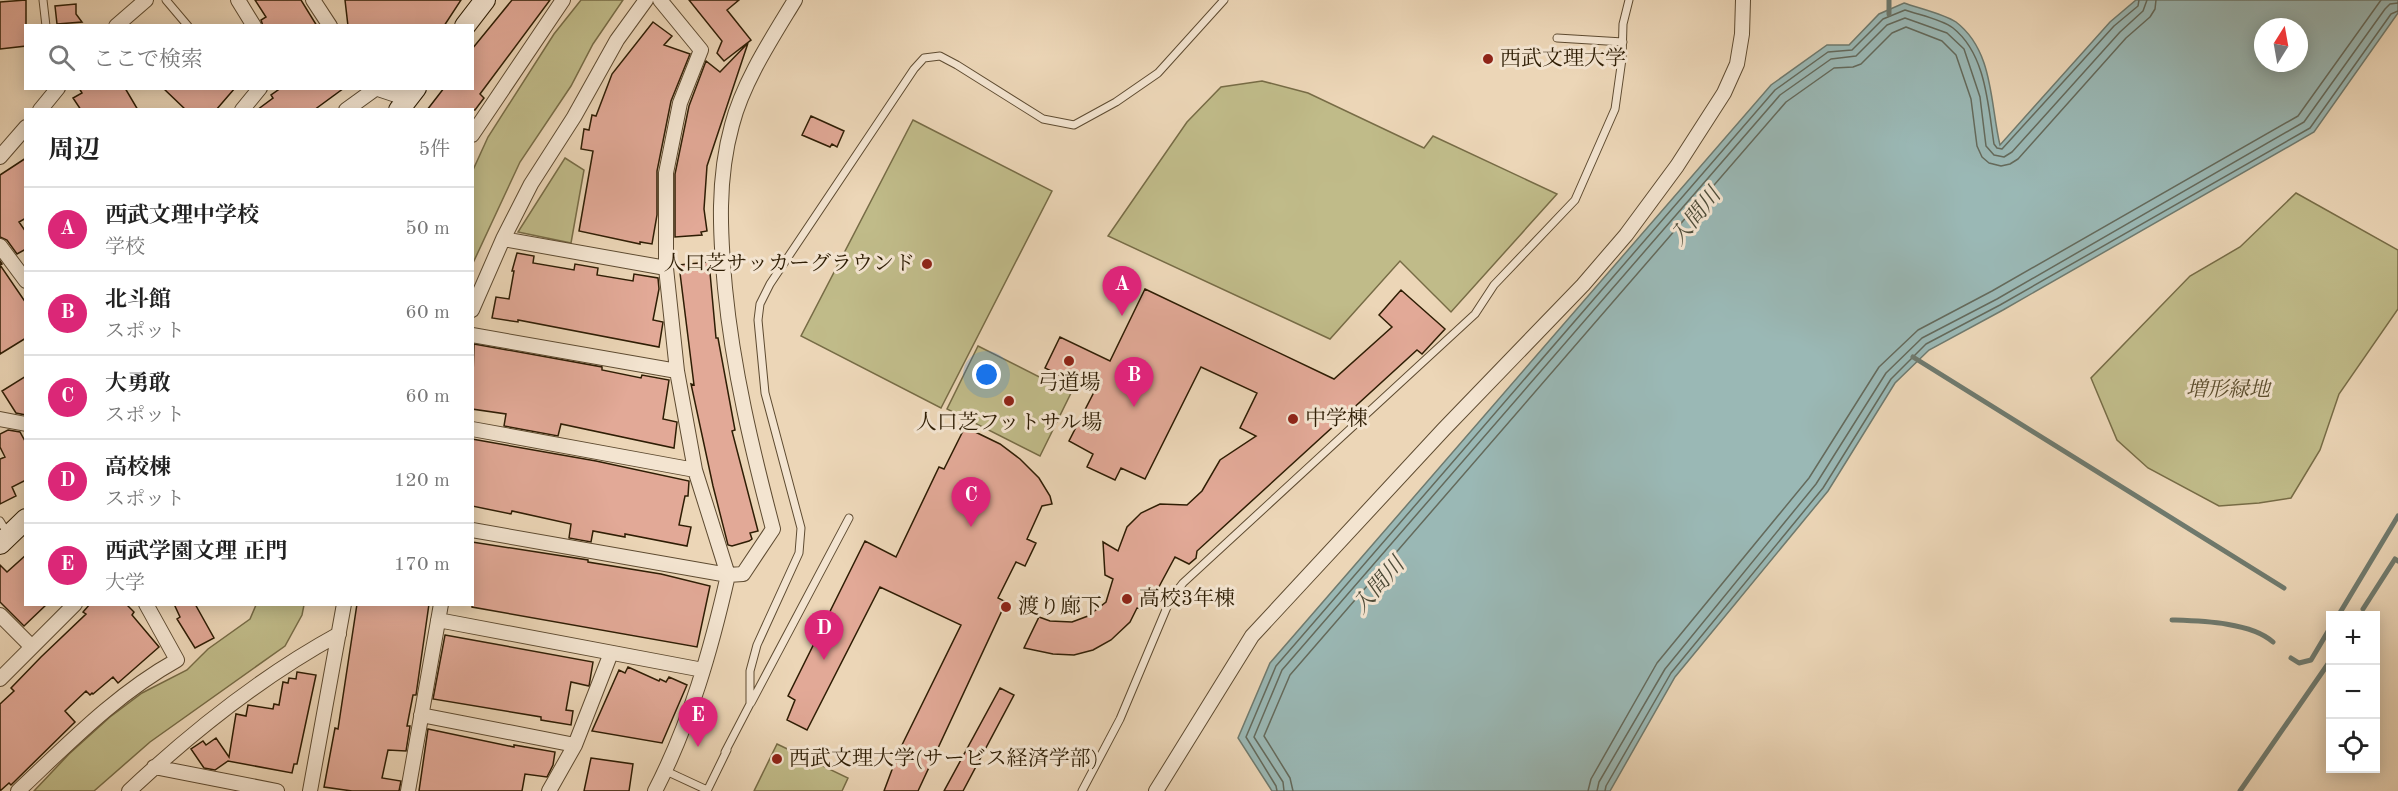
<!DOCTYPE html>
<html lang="ja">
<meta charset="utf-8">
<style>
:root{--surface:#fff;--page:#f6f6f6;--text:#222;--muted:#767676;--line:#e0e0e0;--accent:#db2777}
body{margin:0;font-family:"Old Standard TT","Noto Serif JP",serif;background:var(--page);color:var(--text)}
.controls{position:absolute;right:18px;bottom:18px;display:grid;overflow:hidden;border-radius:0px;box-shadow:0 3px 15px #0003}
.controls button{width:54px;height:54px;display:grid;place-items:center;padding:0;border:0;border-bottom:2px solid var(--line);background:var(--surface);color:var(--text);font:30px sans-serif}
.compass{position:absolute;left:2254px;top:18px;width:54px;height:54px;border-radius:50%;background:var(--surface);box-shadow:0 3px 15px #0003;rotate:11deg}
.you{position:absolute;left:987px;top:375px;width:21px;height:21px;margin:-15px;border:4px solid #fff;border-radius:50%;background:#1a73e8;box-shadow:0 0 0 9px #1a73e833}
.badge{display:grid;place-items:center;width:39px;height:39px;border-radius:50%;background:var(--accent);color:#fff;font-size:20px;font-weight:700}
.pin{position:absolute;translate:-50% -50px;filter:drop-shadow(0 2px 3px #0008)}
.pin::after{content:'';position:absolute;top:32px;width:21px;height:18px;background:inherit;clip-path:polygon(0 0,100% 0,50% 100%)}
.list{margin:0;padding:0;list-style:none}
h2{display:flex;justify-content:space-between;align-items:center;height:78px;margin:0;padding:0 24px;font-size:26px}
h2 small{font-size:20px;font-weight:400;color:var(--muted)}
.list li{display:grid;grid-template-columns:39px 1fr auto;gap:18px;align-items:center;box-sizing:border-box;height:84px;padding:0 24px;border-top:2px solid var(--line)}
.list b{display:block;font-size:22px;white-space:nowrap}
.list p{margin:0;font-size:20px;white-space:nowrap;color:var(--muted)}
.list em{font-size:20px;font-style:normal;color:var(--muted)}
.icon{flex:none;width:33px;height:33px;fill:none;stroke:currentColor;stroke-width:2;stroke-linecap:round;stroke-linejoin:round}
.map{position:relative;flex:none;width:2398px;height:791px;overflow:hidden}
.search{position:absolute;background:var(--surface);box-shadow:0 3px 15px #0003;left:24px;top:24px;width:450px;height:66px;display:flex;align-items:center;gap:15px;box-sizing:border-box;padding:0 21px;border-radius:0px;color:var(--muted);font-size:22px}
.panel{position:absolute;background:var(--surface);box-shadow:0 3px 15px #0003;left:24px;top:108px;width:450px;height:498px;border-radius:0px}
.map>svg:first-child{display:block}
.green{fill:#c0bb89;stroke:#776c46;stroke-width:1.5}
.water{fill:#9ab8b5;stroke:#6f7a6e;stroke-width:1.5;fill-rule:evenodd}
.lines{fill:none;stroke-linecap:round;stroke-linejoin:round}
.shore{stroke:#646a5c;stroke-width:1.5}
.stream{stroke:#6f7a6e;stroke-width:5}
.building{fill:#e2a997;stroke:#2e1d04;stroke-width:1.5}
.lane-casing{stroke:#5e4b31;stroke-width:9}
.street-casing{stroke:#5e4b31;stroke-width:16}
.secondary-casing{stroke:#2e1d04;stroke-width:22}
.lane{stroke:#f3e4d0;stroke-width:7}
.street{stroke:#f3e4d0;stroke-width:14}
.secondary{stroke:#f3e4d0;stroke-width:20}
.poi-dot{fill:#8f2418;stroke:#f3e4d0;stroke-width:2}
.labels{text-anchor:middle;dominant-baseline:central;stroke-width:6;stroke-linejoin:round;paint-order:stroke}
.poi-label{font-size:21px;fill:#2e1d04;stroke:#f3e4d0;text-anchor:start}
.park-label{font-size:21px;font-style:italic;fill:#5a4c2c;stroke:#f3e4d0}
.water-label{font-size:22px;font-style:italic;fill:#4e4c39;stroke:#f3e4d0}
</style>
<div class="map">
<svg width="2398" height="791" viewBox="0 0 2398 791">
<rect width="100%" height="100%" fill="#ecd6b7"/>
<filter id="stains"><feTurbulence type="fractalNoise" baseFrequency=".00333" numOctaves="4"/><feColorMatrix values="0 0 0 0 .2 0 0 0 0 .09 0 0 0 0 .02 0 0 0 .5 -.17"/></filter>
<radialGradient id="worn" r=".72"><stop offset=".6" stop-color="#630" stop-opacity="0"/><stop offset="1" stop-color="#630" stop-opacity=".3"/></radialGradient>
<path class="green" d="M581 0H623L593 44 571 86 520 162 473 263V170L488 137 554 34Z
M1262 81 1308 93 1424 148 1433 136 1557 194 1451 312 1400 261 1330 339 1108 236 1187 122 1221 87Z
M913 120 1052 191 941 408 801 336Z
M565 158 584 170 571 243 518 232Z
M2296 193 2398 250V309L2339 394 2320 450 2291 498 2259 503 2219 506 2148 468 2117 440 2091 378 2190 276 2240 247Z
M978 346 1071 393 1040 456 947 409Z
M256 605H304L302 615 285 646 150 742 94 791H34L69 754 110 717 142 693 187 670 208 649 250 619Z
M777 744 848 778 842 791H754Z"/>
<path class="water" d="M2136 0H2398V13L2314 132 2003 310 1929 350 1895 383 1828 491 1675 677 1610 791H1272L1238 738 1270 663 1771 85 1827 45H1849L1879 14 1904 3C1918 8 1944 14 1956 22 1994 51 1990 104 2000 145L2110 22ZM2263 27H2299V63H2263Z"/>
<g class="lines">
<path class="shore" d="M1277 791 1276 786 1246 737 1276 666 1775 90 1828 52 1852 50 1883 19 1905 10C1919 15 1941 19 1953 28 1986 54 1988 105 1994 144L1997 148 2002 149 2114 26 2138 6 2139 0
M1284 791 1283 782 1254 737 1282 670 1780 95 1831 59 1856 56 1887 25 1905 18 1947 33 1964 49 1980 97 1986 146 1994 155 2004 157 2012 152 2120 32 2143 11 2147 0
M1293 791 1290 778 1264 736 1290 675 1786 102 1834 68 1853 67 1861 64 1892 33 1906 27 1942 41 1956 55 1971 99 1977 146 1982 157 1989 163 2001 166 2010 164 2018 159 2126 38 2150 17 2155 9 2156 0
M1588 791 1591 779 1657 663 1809 478 1879 367 1918 330 1992 291 2298 116 2381 0
M1597 791 1599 782 1665 669 1816 484 1886 373 1922 338 1997 299 2304 122 2385 9 2390 4 2398 3
M1605 791 1606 786 1671 673 1823 488 1891 379 1926 344 2000 305 2310 128 2391 14 2398 11"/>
<path class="stream" d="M1889 0V14
M1913 357 2284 588
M2363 609 2395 559 2398 561
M2338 616 2398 516
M2172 620C2201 621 2251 622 2273 642
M2291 658 2299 663 2311 660 2330 628
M2240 791 2330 661"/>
</g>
<path class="building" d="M26 0V46L0 49V2Z
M255 0H301L317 26H263L261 20 266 17Z
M345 0H461L444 26H348Z
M512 0H550L480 94 484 98 475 110H427L444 88H472V49Z
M689 0H739L727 10 751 40 724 61 717 53 722 41Z
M76 4V14L82 22 57 24 55 6Z
M653 22 672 36 664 45 690 54 671 101 657 171V215L652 244 640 242V244L579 231 593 151 581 149 584 129 589 130 592 115 596 116 612 74Z
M748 43 707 166 704 209 707 231 701 232 702 235 675 237V174L689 106 706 61 720 72Z
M79 88H125L138 110H81L73 98 82 93Z
M163 88H235L216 110H186Z
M281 88H344L314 110H257L273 98 271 95Z
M811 116 844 131 837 147 832 144 830 147 802 135Z
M26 158V218L19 222 26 232V249L17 254 7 240 0 237V175Z
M517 253 534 256 533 263 574 270 575 264 598 268 597 275 633 281 634 274 658 278 659 289 653 320 663 322 659 347 518 320V322L492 318 496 297 509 299 514 271H512Z
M0 261 2 264 0 265 26 303V338L0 354Z
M709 262 716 338H718L735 430 732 431 758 531 750 533 752 539 749 541 732 546 728 545 713 486 691 384 694 385 679 265Z
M1145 289 1334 379 1392 327 1379 315 1401 290 1445 329 1422 354 1417 350 1197 551 1196 558 1189 564 1175 557 1154 596 1149 595 1142 609 1137 608 1130 622 1111 640 1093 650 1074 655 1053 654 1024 648 1039 617 1050 621 1072 622 1088 616 1106 602 1113 579 1105 575 1103 542 1118 551 1127 527 1141 513 1160 504 1187 505 1202 491 1220 460 1256 436 1240 428 1257 393 1201 367 1145 479 1121 468 1115 480 1087 467 1093 454 1069 441 1094 392 1045 368 1060 337 1110 361Z
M474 344 602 367V370L641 378 642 375 669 380 663 419 677 422 674 448 561 424 558 436 504 426 506 414 472 409Z
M26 376V415L16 413 2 391Z
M965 427 1000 444 1020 459 1039 478 1050 496 1052 504 1042 506 1027 539 1036 543 1025 566 1016 562 998 598 1006 602 918 791H884L899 751 961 625 880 587 807 730 787 720 795 700 788 696 865 541 896 557 939 467 944 469Z
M8 430 20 432 26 443V480L12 487 16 496 0 504V459L5 457 0 447V434Z
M472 439 596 461 689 481 688 496H685L679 525 691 527 687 546 625 534V537L593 531 591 542 569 538 571 524 512 511 511 514 472 506Z
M472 542 588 560V562L661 574 710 586 697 647 472 607Z
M26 555V604H47L24 626 0 602V565L7 572Z
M90 604H126L134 612 132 615 159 647 118 683 113 677 93 694 92 693 90 695 86 691 65 711 75 722 11 785 9 783 0 791V704L14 691 11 688 41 657 86 614 83 612Z
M174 604H195L214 638 195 648 177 619 180 617Z
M357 604H429L416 695H413L407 726H410L406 751 388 750 382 778 401 781 399 791H352L324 787 335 728 338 729Z
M445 635 593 662 589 686 571 682 566 710 573 711 571 725 541 720V717L433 699Z
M628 667 659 681 660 679 666 682 669 677 687 685 662 743 592 731 619 670 625 673Z
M297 672 316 675 297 764H294L292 773 228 761 215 770 204 768 191 749 203 741 206 745 216 738 229 757 236 714 246 716 248 705 273 709 274 704 279 705 283 682 288 683 289 678 296 679Z
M1000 688 1014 695 963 791H944Z
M428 729 514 747V745L555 752 553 765 547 777 525 774 522 791H419Z
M591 758 633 764 629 791H584Z"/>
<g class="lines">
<g class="lane-casing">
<path id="lane" d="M43 0 46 26
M166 0 188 26
M1557 38 1623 42
M0 521 8 534
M751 703 849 518
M725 752 750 704V671L757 645 799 553 801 528 765 393 758 320 760 304 770 284 914 69 924 58 940 56 957 65 1043 119 1074 125 1116 102 1158 73 1224 0
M666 771 707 790
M707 791 727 750
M1082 791 1120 719 1170 600 1183 583 1475 314 1494 285 1575 200 1615 109 1622 59 1623 24 1629 0"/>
</g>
<g class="street-casing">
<path id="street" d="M238 0 254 26
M313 0 330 26
M116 26 146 0
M375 88 408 99
M40 110 58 88
M242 110 260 88
M346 110 375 89
M472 135 563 0
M0 157 26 127
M503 239 666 268
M0 246 26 281
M472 310 503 239 531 184 574 117 617 40 646 0
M472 335 677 371
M0 419 26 424
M472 429 695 470
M472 530 728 575 695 470 677 371 666 268V173L680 103 701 50 660 0
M0 615 32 647
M438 620 703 670
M0 679 75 604
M421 715 575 745
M154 767 277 791
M18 791C69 743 116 694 177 660L146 604
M129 791C192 732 262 676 339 634
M310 791 344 604
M408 791 441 604
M549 791 575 745 611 653
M655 791C690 723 711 650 728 575L743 574 773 529C752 449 733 370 725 288 720 233 717 179 732 125 743 82 772 38 795 0
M1156 791 1252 636 1444 429 1583 285 1626 235 1677 166 1724 93 1737 64 1742 34 1743 0"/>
</g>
<g class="secondary-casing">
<path id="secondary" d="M465 26 485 0
M399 110 416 88
M0 544 26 519"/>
</g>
<use href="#lane" class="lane"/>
<use href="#street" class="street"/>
<use href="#secondary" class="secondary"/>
</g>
<g class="poi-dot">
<circle cx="1488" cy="59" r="6"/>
<circle cx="927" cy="264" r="6"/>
<circle cx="1069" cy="361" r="6"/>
<circle cx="1009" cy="401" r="6"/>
<circle cx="1293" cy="419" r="6"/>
<circle cx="1127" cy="599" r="6"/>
<circle cx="1006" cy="607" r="6"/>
<circle cx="777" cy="759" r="6"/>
</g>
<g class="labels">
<g class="poi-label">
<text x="1500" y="59">西武文理大学</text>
<text x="915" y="264" text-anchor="end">人口芝サッカーグラウンド</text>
<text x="1069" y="383" text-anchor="middle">弓道場</text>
<text x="1305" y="419">中学棟</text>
<text x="1009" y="423" text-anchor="middle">人口芝フットサル場</text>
<text x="1139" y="599">高校3年棟</text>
<text x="1018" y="607">渡り廊下</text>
<text x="789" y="759">西武文理大学(サービス経済学部)</text>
</g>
<g class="park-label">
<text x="2228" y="390">増形緑地</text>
</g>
<g class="water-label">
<text transform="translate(1696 217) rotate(-51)">入間川</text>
<text transform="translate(1379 586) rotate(-49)">入間川</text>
</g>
</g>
<rect width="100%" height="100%" filter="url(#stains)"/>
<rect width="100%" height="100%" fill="url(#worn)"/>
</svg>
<div class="controls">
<button>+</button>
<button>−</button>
<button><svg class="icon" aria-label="locate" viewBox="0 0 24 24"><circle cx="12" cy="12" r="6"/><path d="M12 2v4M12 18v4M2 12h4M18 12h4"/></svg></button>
</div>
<svg class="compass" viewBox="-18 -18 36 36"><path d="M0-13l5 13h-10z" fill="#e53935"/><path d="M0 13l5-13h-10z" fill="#767676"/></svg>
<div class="you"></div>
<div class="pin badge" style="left:1122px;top:316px">A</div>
<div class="pin badge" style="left:1134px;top:407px">B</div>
<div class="pin badge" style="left:971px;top:527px">C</div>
<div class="pin badge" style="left:824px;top:660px">D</div>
<div class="pin badge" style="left:698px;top:747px">E</div>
<div class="search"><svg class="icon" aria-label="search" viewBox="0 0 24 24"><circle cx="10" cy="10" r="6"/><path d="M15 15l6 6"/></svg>ここで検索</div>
<section class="panel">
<h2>周辺<small>5件</small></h2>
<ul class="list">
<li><span class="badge">A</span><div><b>西武文理中学校</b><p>学校</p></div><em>50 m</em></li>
<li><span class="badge">B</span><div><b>北斗館</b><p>スポット</p></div><em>60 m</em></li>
<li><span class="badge">C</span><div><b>大勇敢</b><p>スポット</p></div><em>60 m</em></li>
<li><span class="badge">D</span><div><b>高校棟</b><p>スポット</p></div><em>120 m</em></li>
<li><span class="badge">E</span><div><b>西武学園文理 正門</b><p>大学</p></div><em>170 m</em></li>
</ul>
</section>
</div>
